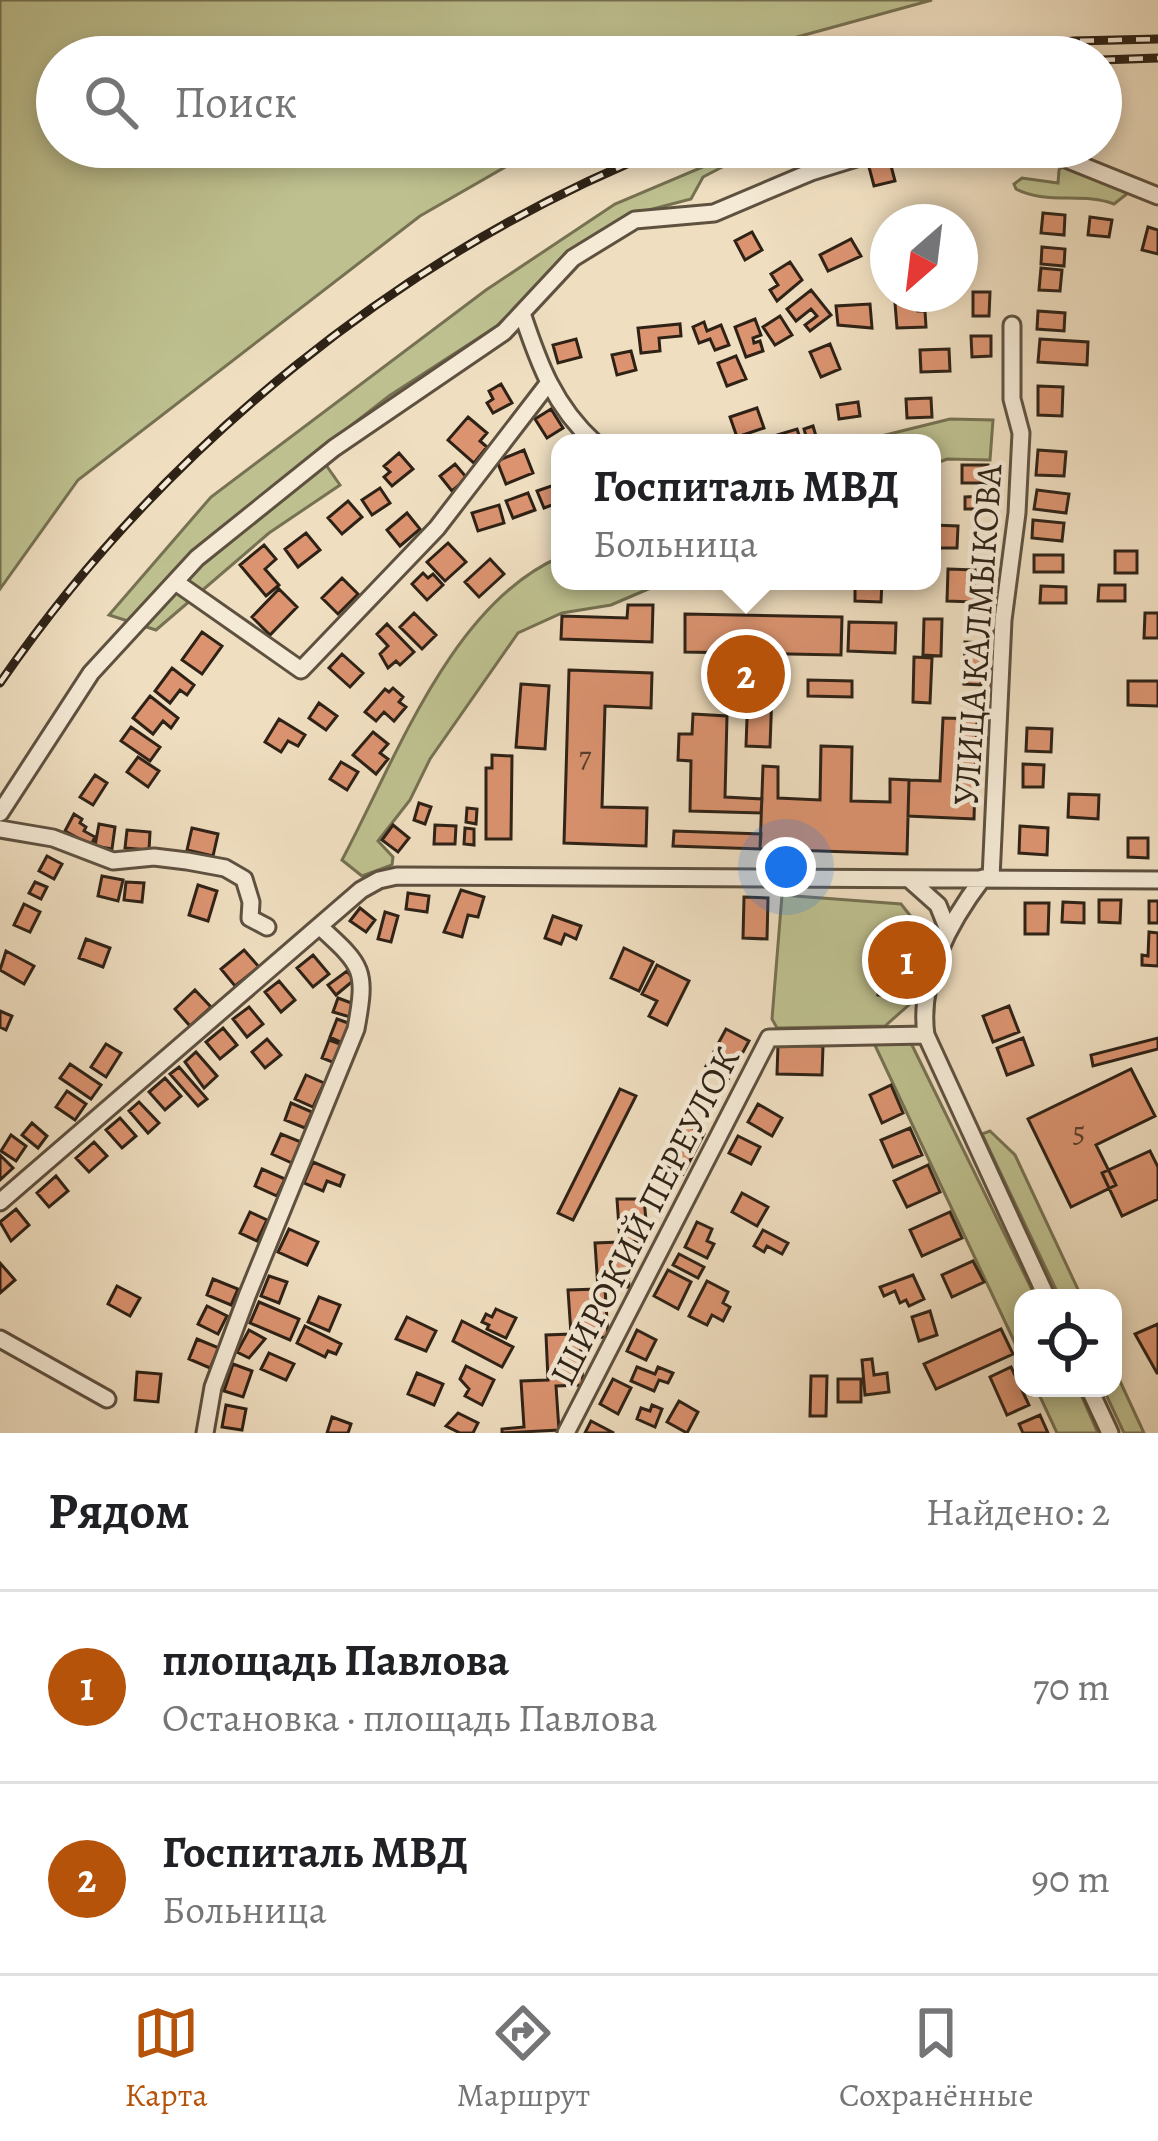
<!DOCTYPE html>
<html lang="ru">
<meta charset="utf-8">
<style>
:root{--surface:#fff;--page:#f2f2f2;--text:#202124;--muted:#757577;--line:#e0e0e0;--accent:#b45309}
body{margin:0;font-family:Alegreya,serif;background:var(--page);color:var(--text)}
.controls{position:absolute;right:36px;bottom:36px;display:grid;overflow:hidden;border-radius:24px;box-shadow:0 6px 18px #0003}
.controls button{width:108px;height:108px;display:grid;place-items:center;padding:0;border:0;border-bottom:3px solid var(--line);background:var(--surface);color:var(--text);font:60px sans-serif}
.compass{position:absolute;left:870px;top:204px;width:108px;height:108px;border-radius:50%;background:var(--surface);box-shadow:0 6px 18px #0003;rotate:208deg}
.you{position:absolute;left:786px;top:867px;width:42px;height:42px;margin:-30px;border:9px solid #fff;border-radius:50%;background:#1a73e8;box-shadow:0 0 0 18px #1a73e833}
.badge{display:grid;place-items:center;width:78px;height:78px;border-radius:50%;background:var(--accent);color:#fff;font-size:39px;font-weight:700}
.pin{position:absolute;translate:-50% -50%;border:6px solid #fff;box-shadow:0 3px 12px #0006}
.popup{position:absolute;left:551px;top:434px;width:390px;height:156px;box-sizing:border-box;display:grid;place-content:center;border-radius:24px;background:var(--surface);filter:drop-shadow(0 3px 9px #0005);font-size:39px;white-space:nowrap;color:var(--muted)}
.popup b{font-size:45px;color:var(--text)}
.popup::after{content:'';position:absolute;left:50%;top:100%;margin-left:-24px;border:24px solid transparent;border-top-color:var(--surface)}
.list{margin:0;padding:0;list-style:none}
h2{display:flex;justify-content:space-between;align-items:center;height:156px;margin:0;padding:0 48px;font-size:51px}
h2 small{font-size:39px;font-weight:400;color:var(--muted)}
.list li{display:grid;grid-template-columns:78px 1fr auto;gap:36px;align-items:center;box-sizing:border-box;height:192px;padding:0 48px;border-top:3px solid var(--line)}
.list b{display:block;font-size:45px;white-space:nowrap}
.list p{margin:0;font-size:39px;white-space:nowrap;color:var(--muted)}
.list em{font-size:39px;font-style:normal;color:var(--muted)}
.icon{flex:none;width:66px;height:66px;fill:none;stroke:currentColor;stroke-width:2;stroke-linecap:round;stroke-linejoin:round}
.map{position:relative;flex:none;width:1158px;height:1433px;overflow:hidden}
.search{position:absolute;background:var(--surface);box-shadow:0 6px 18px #0003;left:36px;right:36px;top:36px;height:132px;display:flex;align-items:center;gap:30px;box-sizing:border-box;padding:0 42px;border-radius:66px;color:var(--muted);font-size:45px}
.sheet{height:540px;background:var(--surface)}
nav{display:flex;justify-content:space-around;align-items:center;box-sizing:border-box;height:168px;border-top:3px solid var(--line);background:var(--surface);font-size:33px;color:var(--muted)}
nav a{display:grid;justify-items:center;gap:6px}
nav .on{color:var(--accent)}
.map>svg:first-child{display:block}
.green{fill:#bec08f;stroke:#767152;stroke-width:3}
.building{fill:#db9370;stroke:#2e2216;stroke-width:3}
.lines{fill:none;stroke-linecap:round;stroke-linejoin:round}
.minor-casing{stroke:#5e5140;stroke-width:21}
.minor{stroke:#f5ead6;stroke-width:15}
.rail-casing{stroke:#2e2216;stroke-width:9}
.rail{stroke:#f5ead6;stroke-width:4.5;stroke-dasharray:14;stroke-linecap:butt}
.labels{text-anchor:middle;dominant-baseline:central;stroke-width:9;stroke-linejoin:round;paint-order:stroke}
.number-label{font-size:30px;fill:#593e2c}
.street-label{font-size:36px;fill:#2e2216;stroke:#f5ead6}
</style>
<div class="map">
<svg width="1158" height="1433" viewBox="0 0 1158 1433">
<rect width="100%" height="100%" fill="#efdec0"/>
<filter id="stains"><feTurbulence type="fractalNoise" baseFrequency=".00167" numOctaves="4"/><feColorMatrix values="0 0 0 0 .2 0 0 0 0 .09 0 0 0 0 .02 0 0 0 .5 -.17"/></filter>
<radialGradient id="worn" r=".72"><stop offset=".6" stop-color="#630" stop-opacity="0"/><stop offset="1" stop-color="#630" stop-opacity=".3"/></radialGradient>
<path class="green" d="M0 0H932L724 57H57V147H540L420 216 78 480 0 589Z
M726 157 728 164 703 177 691 199 626 216 570 253 497 326 389 396 317 452 340 485 269 533 156 630 109 615 211 497 486 290 615 204Z
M1067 162 1121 188 1128 193 1114 204C1083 192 1047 205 1016 189L1014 184 1022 178 1058 183 1059 170Z
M950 419 993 420 990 460 947 459 932 465V443H853Z
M560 557V581H667L611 605 562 613 518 633 430 759 410 800 378 841 393 857 392 865 362 876 342 860C395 761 451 604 560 557Z
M782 895 901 904 924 933 911 1003 885 1026 777 1028 772 1019Z
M909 1039 1036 1298H1023V1360L873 1041Z
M990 1131 1015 1155 1082 1298H1060L982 1134Z
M1113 1366 1144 1433H1124L1103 1388H1113Z
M1036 1388H1078L1098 1433H1057Z"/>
<path class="building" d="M890 162 895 181 874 186 869 167Z
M1043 213 1065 215 1064 235 1041 233Z
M1090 217 1112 220 1109 237 1088 235Z
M1148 227 1158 230V254L1142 250Z
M752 232 762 250 745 260 735 241Z
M851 239 861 256 828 271 820 255Z
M1042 247 1065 249 1064 266 1041 264Z
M790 262 802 280 777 301 770 290 778 285 771 274Z
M1041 268 1062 270 1060 291 1039 290Z
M811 290 831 315 810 331 805 325 817 316 811 309 796 321 787 309Z
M973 292H990L989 316H973Z
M917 302 918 311H925L926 327 897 328 895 303Z
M870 304 872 328 838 325 836 306Z
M1038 311 1065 313 1064 331 1037 329Z
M780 316 792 335 775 345 763 327Z
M755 319 761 335 753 338 754 343 760 341 763 351 746 357 735 327Z
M704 322 707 331 721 325 729 345 715 350 710 339 699 343 693 327Z
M680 324 681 336 659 338 660 351 641 353 638 328Z
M971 336H991V356L972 357Z
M576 339 581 357 558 363 553 345Z
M1040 339 1088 342 1087 365 1038 362Z
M830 344 840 369 821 377 810 352Z
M949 349 950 371 921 372 920 350Z
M631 351 636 370 617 375 612 355Z
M736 356 746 379 727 386 718 363Z
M501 384 512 403 493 413 487 403 493 399 489 391Z
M1038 386 1063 387 1062 416 1038 415Z
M931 398 932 417 907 418 906 399Z
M858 402 860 416 839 419 837 405Z
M757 408 764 428 737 437 730 417Z
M551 409 563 428 547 438 535 419Z
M468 417 487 433 480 441 487 447 474 463 448 440Z
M813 426 818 443H779L777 435 797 429 800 438 806 436 804 429Z
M524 450 533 473 506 484 497 461Z
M1038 450 1066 452 1064 476 1036 475Z
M399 453 413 469 392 486 384 477 390 472 384 466Z
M455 464 467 478 452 491 440 476Z
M962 465H988V483H962Z
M560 483V502L544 508 537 491Z
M380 488 390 503 372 515 362 500Z
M1037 490 1069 494 1066 513 1034 509Z
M528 493 535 510 513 518 506 501Z
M987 496V509H965V497Z
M348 501 362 517 342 534 328 518Z
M499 505 504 523 478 531 472 513Z
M407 513 420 529 400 546 387 530Z
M1033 520 1064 523 1062 541 1032 538Z
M932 525 958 526 957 548H932Z
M306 533 320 550 298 567 285 549Z
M448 543 466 562 445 581 427 562Z
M264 545 276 559 265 569 279 585 266 596 240 565Z
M1115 551H1137V573H1115Z
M1034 555H1063V572H1034Z
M490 559 504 574 479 597 465 582Z
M948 569 975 570 974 602 947 601Z
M423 573 428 578 433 574 443 585 427 600 412 584Z
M342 578 358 594 338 614 322 598Z
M855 581H882L881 602 855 601Z
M1099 585H1125V601H1098Z
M1041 586 1066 587V603H1040Z
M279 589 297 607 270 635 252 617Z
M628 605H653L652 642 561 639 562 616 627 618Z
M414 613 436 635 422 649 400 627Z
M1145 613H1158V638H1144Z
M685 614 842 617 841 655 685 652Z
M924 619H942L941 656 923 655Z
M849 622 896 623 895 653 848 651Z
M387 624 414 652 400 665 396 661 388 668 380 654 388 646 377 634Z
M202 632 222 646 202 674 182 660Z
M965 642 982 643 981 685 964 684Z
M342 654 363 673 350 687 329 668Z
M914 657 932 658 930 703 913 702Z
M172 668 194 685 187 695 180 690 170 703 155 691Z
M569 670 652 673 651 708 605 706 602 807 647 808 646 846 564 843Z
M808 680 852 681V697L808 696Z
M1128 681H1158V706L1128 705Z
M521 684 549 686 545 749 516 747Z
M393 688 403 697 399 702 406 707 394 721 384 712 376 721 365 712 385 689 389 692Z
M748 691 772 692 770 747 746 746Z
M150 696 178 718 171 728 163 721 153 734 133 718Z
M319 703 337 716 326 730 309 718Z
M693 714 727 716 725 797 762 799 761 813 690 811 691 761 678 760 679 734H692Z
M943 718 977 719 974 819 908 816 909 780 940 781Z
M279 719 305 735 298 746 288 741 281 752 265 742Z
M131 727 160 747 150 761 121 741Z
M1027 728 1052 729 1051 752 1026 751Z
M373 732 388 744 380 753 388 759 376 774 353 755Z
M821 746 852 747 851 801 890 802V779L909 780 907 854 760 849 763 766 778 767V798L820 800Z
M492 755 512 756 511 839H486V768H492Z
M138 757 159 771 148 787 127 772Z
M341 762 358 772 347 790 330 779Z
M1023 764 1044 765 1043 787H1023Z
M95 775 107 783 93 805 80 797Z
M1069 794 1099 795 1098 819 1068 817Z
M419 803 431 807 425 824 414 820Z
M467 808 477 809 476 824 466 822Z
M74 814 82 819 80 823 86 827 84 831 95 837 91 845 65 831Z
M99 824 115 827 112 849 95 846Z
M393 825 409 838 398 852 382 840Z
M435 825 456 826 455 844H434Z
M1020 826 1048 828 1047 855 1019 853Z
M192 828 218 834 213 856 187 850Z
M465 828 474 829V845L464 844Z
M127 830 150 832 149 850 125 848Z
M674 831 761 834 760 849 673 846Z
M1128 838H1148V858L1128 857Z
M47 856 62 864 54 879 39 871Z
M102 876 123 880 118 901 98 896Z
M35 882 47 887 41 899 29 893Z
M126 882 144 883 142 902 124 900Z
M198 885 217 891 208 921 189 915Z
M461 890 484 897 478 917 468 915 462 937 444 932Z
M408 893 429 896 427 912 406 909Z
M744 897 768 898 767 939 743 938Z
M1099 900H1121L1120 923 1099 922Z
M1149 901H1158V923H1149Z
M1063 902 1084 903V923L1062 922Z
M1025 903H1049L1048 934H1025Z
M24 904 40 912 30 932 14 925Z
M360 908 375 920 366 932 350 921Z
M385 912 398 916 391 942 378 939Z
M553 916 581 926 576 939 565 934 561 944 545 938Z
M1149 932 1158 933V966L1142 965V955L1148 956Z
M86 939 110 948 103 967 79 958Z
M624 948 653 962 639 991 611 978Z
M244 950 259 967 235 986 221 969Z
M6 951 34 966 24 984 0 970Z
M313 955 329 974 313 987 297 968Z
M657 965 689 981 667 1025 649 1016 657 1001 642 994Z
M347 971 354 980 336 995 328 985Z
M880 973 909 976 907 998 878 995Z
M279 981 295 1000 281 1012 265 992Z
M195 990 211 1007 190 1026 175 1009Z
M338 998 354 1004 350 1017 333 1012Z
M1009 1006 1019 1032 993 1042 983 1016Z
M249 1007 263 1024 247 1037 233 1019Z
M0 1011 12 1016 6 1030 0 1027Z
M337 1019 351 1024 343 1043 330 1037Z
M223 1028 237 1045 220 1059 206 1042Z
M726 1029 749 1041 729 1078 706 1066Z
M1023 1038 1033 1065 1007 1075 997 1048Z
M1158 1038V1049L1093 1066 1091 1055Z
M267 1039 281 1055 265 1068 252 1052Z
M329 1040 343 1045 335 1063 322 1058Z
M106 1044 121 1053 106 1077 91 1067Z
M778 1045 823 1046 822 1075 777 1074Z
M196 1052 217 1076 204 1088 185 1062Z
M70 1064 101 1085 91 1099 60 1078Z
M179 1067 207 1099 198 1106 170 1074Z
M1131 1069 1155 1116 1096 1145 1116 1185 1071 1207 1028 1119Z
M306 1075 324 1083 313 1107 295 1099Z
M165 1078 181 1096 165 1110 149 1092Z
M891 1085 903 1113 882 1123 870 1095Z
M620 1089 636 1096 573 1220 558 1213Z
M67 1091 86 1104 75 1120 56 1107Z
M139 1102 159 1123 148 1133 129 1111Z
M291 1103 312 1112 305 1128 285 1120Z
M758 1104 782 1118 772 1136 748 1122Z
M120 1118 136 1136 122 1148 106 1130Z
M679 1121 704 1134 683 1174 659 1161Z
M32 1123 47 1136 38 1148 22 1135Z
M910 1128 922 1155 893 1167 881 1140Z
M281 1134 301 1142 292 1163 272 1154Z
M11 1135 26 1146 16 1161 1 1151Z
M738 1136 760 1147 751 1164 729 1153Z
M94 1142 107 1156 89 1172 76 1158Z
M1150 1151 1158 1167V1199L1122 1216 1102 1173Z
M0 1155 13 1168 0 1180Z
M313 1162 344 1175 340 1186 327 1181 323 1191 304 1183Z
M928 1165 940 1192 907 1207 894 1181Z
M262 1169 285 1179 277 1196 255 1186Z
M56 1176 68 1191 49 1207 37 1193Z
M742 1193 768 1207 757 1226 732 1212Z
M617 1199H644L648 1241 626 1242 629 1287 605 1288 608 1337 580 1338 583 1385 556 1386 559 1430 502 1433V1429L524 1427 521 1381 548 1380 546 1335 571 1334 568 1290 598 1289 595 1243 620 1242Z
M16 1209 29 1225 11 1241 0 1222Z
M250 1212 267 1220 257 1241 240 1233Z
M950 1212 962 1238 922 1256 910 1230Z
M697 1222 712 1229 707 1241 714 1244 707 1258 685 1247Z
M289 1229 318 1242 307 1265 278 1252Z
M763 1230 788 1243 782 1254 767 1246 764 1252 754 1246Z
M679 1254 704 1267 698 1278 673 1265Z
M973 1261 984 1282 952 1297 942 1275Z
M0 1263 15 1280 0 1293Z
M668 1270 691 1282 678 1309 654 1296Z
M913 1275 924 1299 909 1306 906 1300 900 1303 895 1291 884 1296 880 1287Z
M269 1276 287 1282 279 1303 261 1296Z
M213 1279 238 1289 231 1305 207 1295Z
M707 1281 728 1292 723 1303 730 1307 723 1321 712 1315 707 1325 689 1316Z
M117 1286 140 1298 130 1316 108 1304Z
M319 1297 340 1305 329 1331 308 1322Z
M259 1302 299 1319 290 1340 250 1323Z
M207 1306 227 1316 218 1334 198 1324Z
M496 1309 516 1318 506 1338 487 1329 489 1325 482 1322 486 1314 492 1317Z
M930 1311 937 1335 919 1341 912 1317Z
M407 1317 436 1331 426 1351 396 1339Z
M462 1321 513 1347 502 1367 453 1341Z
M1158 1324V1373H1157L1135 1334Z
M305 1326 341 1344 336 1354 328 1351 325 1357 297 1343Z
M1001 1329 1013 1354 936 1389 924 1364Z
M249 1330 265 1339 249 1358 237 1352Z
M637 1330 656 1340 646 1360 627 1351Z
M197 1339 219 1348 210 1368 189 1359Z
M269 1353 294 1364 286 1380 261 1369Z
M872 1359 874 1375 887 1373 889 1392 865 1395 862 1360Z
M233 1364 252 1371 243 1397 224 1391Z
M466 1366 494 1380 482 1405 465 1396 469 1389 460 1379Z
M637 1367 655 1374 658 1367 673 1373 668 1383 659 1380 654 1391 631 1381Z
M1011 1367 1029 1405 1007 1415 990 1377Z
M137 1372 161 1374 158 1402 135 1400Z
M417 1373 443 1384 434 1405 408 1394Z
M811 1376H827L826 1416H810Z
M613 1379 631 1388 618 1414 600 1404Z
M838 1379H861V1402H838Z
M679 1401 698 1412 687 1433 667 1422Z
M226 1405 246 1409 242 1430 222 1427Z
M652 1405 662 1409 655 1427 637 1419 641 1408 650 1411Z
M458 1413 478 1423 473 1433H460L446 1426Z
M1040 1415 1048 1433H1023L1019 1424Z
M332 1417 351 1424 348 1433H327Z
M591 1421 614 1433H585Z"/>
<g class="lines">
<g class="minor-casing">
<path id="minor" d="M1036 147 1158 196
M522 313C539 364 554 406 595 443
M177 583 301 670 437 528 547 385
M0 813 91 673 197 558 334 448 504 332 573 258 635 220 714 213 811 172 892 147
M0 829 53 838 113 861 154 857 187 861 225 868 244 879 251 902 250 918 267 927
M983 878C950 921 918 979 926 1035L1047 1298
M991 878 1003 620 1017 513 1021 433 1012 399V325
M911 881 938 905 948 930
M0 1202 361 890 379 880 397 876 1158 880
M0 1339 107 1399
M1089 1388 1110 1433
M205 1433 213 1387 247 1296 356 1029C367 969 363 966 319 926
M566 1433 769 1038 926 1035"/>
</g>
<use href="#minor" class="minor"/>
<g class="rail-casing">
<path id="rail" d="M941 57 1074 41 1158 39
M1101 60 1158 58
M0 683C161 449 403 251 668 147"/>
</g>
<use href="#rail" class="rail"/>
</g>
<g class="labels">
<g class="number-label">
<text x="585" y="757">7</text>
<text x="1079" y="1132">5</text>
</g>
<g class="street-label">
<text transform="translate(977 635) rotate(-86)">УЛИЦА КАЛМЫКОВА</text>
<text transform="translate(644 1216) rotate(-63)">ШИРОКИЙ ПЕРЕУЛОК</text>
</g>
</g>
<rect width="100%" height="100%" filter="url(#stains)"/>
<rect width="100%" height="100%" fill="url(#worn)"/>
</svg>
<div class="controls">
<button><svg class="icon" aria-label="locate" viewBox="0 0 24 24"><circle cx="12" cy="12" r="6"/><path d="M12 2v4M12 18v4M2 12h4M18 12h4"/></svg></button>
</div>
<svg class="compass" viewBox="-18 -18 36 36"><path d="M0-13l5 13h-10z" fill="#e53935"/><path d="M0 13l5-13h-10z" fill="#757577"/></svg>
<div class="you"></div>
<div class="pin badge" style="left:907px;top:960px">1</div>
<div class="pin badge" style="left:746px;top:674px">2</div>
<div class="popup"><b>Госпиталь МВД</b>Больница</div>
<div class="search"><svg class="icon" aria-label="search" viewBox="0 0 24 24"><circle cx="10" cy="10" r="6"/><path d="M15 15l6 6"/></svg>Поиск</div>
</div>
<section class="sheet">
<h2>Рядом<small>Найдено: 2</small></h2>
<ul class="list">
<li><span class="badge">1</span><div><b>площадь Павлова</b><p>Остановка · площадь Павлова</p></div><em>70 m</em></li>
<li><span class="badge">2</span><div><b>Госпиталь МВД</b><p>Больница</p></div><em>90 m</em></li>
</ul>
</section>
<nav>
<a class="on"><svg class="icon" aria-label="map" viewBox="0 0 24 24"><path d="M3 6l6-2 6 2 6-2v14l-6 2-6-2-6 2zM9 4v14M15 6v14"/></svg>Карта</a>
<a><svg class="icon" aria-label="directions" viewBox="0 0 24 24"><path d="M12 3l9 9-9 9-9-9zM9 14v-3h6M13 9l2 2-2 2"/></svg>Маршрут</a>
<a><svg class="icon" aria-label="saved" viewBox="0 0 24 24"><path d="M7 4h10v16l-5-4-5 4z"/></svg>Сохранённые</a>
</nav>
